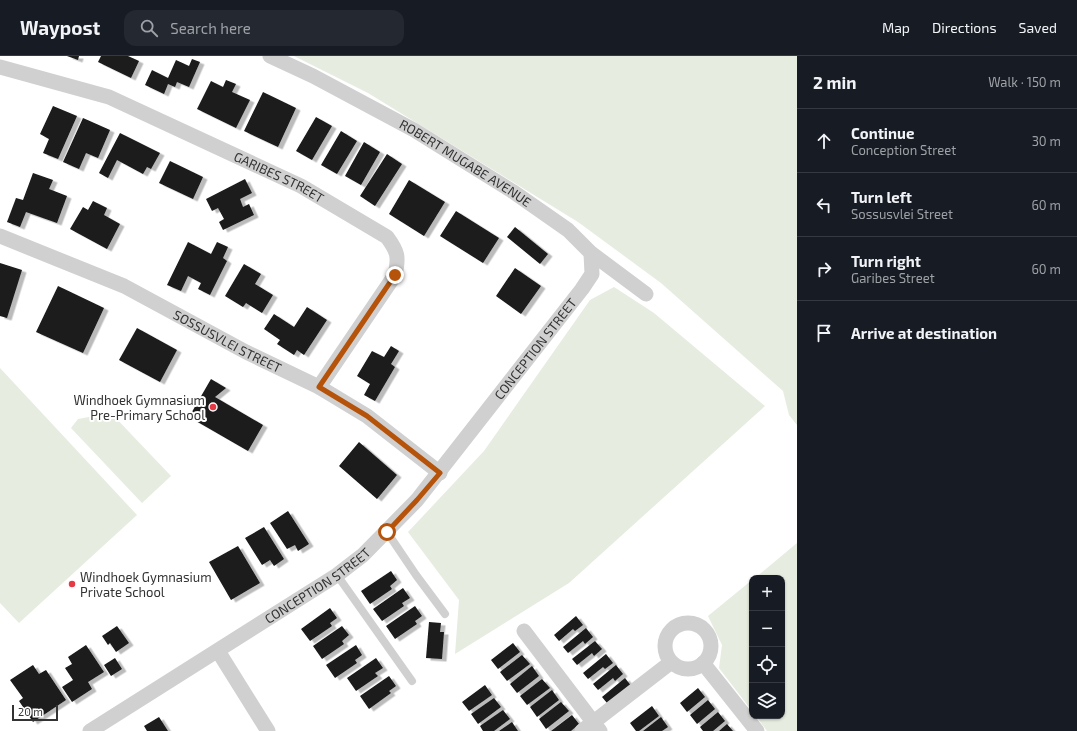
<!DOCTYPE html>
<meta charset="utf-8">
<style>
:root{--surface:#171b24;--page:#242831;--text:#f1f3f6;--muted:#9ea1a6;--line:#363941}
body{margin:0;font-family:"Exo 2",sans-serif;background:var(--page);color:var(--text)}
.controls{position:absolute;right:12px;bottom:12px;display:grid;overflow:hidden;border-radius:8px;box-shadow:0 1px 3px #0004}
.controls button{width:36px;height:36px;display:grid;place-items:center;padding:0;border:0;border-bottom:1px solid var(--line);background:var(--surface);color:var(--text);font:20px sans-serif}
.scale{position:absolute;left:12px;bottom:10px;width:46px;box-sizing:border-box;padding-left:4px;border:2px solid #333;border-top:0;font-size:11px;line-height:14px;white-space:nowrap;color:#333;-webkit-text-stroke:3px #fff;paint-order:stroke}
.stop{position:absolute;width:12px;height:12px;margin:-9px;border:3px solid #b45309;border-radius:50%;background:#fff}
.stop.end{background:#b45309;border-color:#fff;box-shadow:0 1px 4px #0008}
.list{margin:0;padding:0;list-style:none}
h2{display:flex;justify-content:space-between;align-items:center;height:52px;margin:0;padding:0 16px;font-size:17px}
h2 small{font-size:13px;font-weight:400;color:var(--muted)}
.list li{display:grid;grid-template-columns:26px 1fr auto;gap:12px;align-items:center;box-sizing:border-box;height:64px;padding:0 16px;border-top:1px solid var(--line)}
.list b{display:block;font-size:15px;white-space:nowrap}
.list p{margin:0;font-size:13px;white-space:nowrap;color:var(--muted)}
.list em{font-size:13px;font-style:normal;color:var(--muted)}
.icon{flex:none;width:22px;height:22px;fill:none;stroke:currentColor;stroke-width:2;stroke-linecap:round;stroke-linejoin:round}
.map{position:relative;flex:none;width:797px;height:675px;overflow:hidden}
header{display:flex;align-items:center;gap:24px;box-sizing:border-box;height:56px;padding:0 20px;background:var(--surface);border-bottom:1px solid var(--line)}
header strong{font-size:19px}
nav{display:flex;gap:22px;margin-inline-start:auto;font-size:14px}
.search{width:280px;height:36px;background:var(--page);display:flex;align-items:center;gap:10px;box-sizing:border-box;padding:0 14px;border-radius:12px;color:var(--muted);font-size:15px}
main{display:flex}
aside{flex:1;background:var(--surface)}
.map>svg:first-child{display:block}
.green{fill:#e6ecdf}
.building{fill:#1a1a1a;filter:url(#shadow)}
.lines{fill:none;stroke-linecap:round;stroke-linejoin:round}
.lane{stroke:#d0d0d0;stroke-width:8}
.street{stroke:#d0d0d0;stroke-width:15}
.route{stroke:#b45309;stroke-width:5}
.poi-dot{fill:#e63946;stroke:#fff;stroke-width:1.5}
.labels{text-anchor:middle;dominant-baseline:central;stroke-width:4;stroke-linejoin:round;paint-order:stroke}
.street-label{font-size:13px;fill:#333;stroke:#fff}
.poi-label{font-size:13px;fill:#333;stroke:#fff;text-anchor:end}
</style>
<header>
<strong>Waypost</strong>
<div class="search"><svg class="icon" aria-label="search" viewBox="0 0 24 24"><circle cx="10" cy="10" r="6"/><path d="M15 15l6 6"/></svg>Search here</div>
<nav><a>Map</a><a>Directions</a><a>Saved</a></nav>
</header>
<main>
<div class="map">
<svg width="797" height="675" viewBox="0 0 797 675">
<defs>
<filter id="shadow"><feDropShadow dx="4.5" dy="2.5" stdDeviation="0" flood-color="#0004"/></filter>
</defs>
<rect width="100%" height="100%" fill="#fff"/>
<path class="green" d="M294 0H797V369L789 359 783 335 661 227 578 166 368 37Z
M614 231 654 257 765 350 569 527 455 598 459 544 408 476 484 395 590 244Z
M0 312 137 459 19 567 0 547Z
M111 357 171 420 142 447 71 372 78 363Z
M797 487V675H767L756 660H782V522H755Z
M752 524V655L719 612 722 589 708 560Z"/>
<path class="building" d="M67 0H79L78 4Z
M101 0H128L139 5 131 22 98 6Z
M192 3 200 6 189 31 177 26 175 31 168 28 164 38 145 29 152 14 168 22 176 4 189 10Z
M226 24 236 28 232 36 250 44 236 72 197 53 211 25 223 31Z
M263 36 296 52 278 91 244 75Z
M53 50 77 60 58 103 43 97 49 83 40 78Z
M316 61 332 70 312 104 296 95Z
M83 62 110 74 98 102 86 97 79 113 63 106Z
M341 75 357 85 337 118 321 109Z
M120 77 160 97 151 113 147 111 143 118 117 104 108 122 99 117Z
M364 86 380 96 361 129 345 120Z
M387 98 402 108 375 150 360 140Z
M170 105 203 121 193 143 159 127Z
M33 117 53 124 49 133 67 140 57 167 26 156 20 171 7 166 16 142 23 144Z
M245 123 252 137 240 143 243 151 249 148 254 159 223 174 219 166 224 163 218 152 212 155 206 143Z
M409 124 445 146 424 180 389 158Z
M93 145 107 152 104 159 120 168 107 193 70 173 83 151 88 154Z
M456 155 499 182 483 207 440 180Z
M515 171 548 198 540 208 507 181Z
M188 186 211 198 217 186 228 191 223 202 227 205 210 239 198 233 201 227 188 220 181 235 167 229Z
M0 207 22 214 7 262 0 260Z
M244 208 261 218 255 228 273 239 262 257 246 247 243 251 225 240Z
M515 212 541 230 521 258 496 240Z
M58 230 104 252 83 297 36 276Z
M307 251 327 264 304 299 297 294 294 299 277 288 280 284 264 273 274 258 294 271Z
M137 272 177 294 160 326 119 304Z
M391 290 399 295 391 308 395 311 375 345 364 339 370 328 357 320 372 295 384 301Z
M211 323 226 332 215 341 263 369 248 395 189 361Z
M359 386 397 419 377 443 339 410Z
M288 455 309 488 298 495 295 489 287 493 270 467Z
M264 471 284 503 274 510 270 504 262 509 245 482Z
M238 490 260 527 231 544 209 506Z
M391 515 397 524 390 530 392 533 370 548 361 535Z
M403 532 410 542 402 547 404 550 382 565 373 553Z
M415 550 422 560 415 565 417 568 395 583 386 570Z
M330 552 337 562 330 567 332 570 310 585 301 573Z
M576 560 583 569 575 575 573 573 559 585 554 579Z
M429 566 441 567 440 576H444L442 603 426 602Z
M117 570 129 587 116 596 110 587 108 589 102 580Z
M342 570 349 579 342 585 344 588 322 603 313 590Z
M586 572 593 581 585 588 583 585 568 597 563 591Z
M595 585 602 593 594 600 592 597 577 609 572 603Z
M513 587 520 596 498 613 491 604Z
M86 589 104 616 88 626 92 633 72 646 62 631 73 624 65 612 72 608 68 601Z
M356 589 362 599 355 604 357 607 335 622 326 609Z
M606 598 613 607 605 613 603 611 588 623 583 617Z
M522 599 530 608 507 625 500 616Z
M115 602 122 613 111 620 104 609Z
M376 602 383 612 375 617 378 620 356 635 347 622Z
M33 609 39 618 46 614 66 644 33 666 19 645 23 642 10 624Z
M616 609 623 618 615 625 613 622 598 634 593 628Z
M532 610 539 620 517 637 510 628Z
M389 620 396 630 389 635 391 637 369 653 360 640Z
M625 622 632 631 607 647 602 641Z
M542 623 550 632 527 649 520 640Z
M485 629 492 639 469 655 462 646Z
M698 632 705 641 687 656 680 647Z
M552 634 559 644 537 661 530 651Z
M494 642 501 651 478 668 471 658Z
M708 644 715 653 697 668 690 659Z
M561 646 569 655 546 673 539 663Z
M652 650 659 660 639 675H636L630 667Z
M503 654 510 663 494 675H483L480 670Z
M718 656 725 665 713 675H703L700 671Z
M572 659 579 668 571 675H551Z
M159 661 168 675H147L144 670Z
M661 661 668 671 662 675H643Z
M512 666 518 675H499Z
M727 668 733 675H719Z"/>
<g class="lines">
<path class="lane" d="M387 476 416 519 445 558
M337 519 412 625"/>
<g class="street">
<path id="s1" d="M270 0 313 20 414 74 512 135 568 174 591 197 646 238"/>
<path id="s2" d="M0 11 109 41 301 130 387 181C398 196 399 201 395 219L319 331"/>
<path id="s3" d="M0 180 124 230 246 296 319 331 367 360 440 417"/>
<circle cx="688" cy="590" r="23"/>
<path d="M524 575 600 675"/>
<path d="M218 595 268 675"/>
<path d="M703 607 757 675"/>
<path id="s4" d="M90 675 337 519 363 499 417 444 582 233 592 218 591 197"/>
<path d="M582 675 670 607"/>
</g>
</g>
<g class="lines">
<path class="route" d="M387 476 417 444 440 417 367 360 319 331 395 219"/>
</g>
<g class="poi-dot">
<circle cx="213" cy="351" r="4"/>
<circle cx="72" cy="528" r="4"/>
</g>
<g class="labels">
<g class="street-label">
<text stroke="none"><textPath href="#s1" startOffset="223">ROBERT MUGABE AVENUE</textPath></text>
<text stroke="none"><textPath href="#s2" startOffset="301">GARIBES STREET</textPath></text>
<text stroke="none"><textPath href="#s3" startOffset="251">SOSSUSVLEI STREET</textPath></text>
<text stroke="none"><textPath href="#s4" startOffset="594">CONCEPTION STREET</textPath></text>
<text stroke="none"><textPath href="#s4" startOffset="270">CONCEPTION STREET</textPath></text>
</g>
<g class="poi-label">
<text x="205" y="344">Windhoek Gymnasium<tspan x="205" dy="15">Pre-Primary School</tspan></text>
<text x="80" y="521" text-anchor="start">Windhoek Gymnasium<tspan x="80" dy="15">Private School</tspan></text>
</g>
</g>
</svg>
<div class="controls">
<button>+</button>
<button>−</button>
<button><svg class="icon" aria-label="locate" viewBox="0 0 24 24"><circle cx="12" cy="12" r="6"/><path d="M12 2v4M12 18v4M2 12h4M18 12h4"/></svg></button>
<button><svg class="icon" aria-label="layers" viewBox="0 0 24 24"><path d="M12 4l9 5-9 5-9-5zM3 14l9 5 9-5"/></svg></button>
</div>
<div class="scale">20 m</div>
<div class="stop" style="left:387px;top:476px"></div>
<div class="stop end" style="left:395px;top:219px"></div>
</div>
<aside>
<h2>2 min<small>Walk · 150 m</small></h2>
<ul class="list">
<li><svg class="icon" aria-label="ahead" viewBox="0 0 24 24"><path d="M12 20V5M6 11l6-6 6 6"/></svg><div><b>Continue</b><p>Conception Street</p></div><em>30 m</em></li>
<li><svg class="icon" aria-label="left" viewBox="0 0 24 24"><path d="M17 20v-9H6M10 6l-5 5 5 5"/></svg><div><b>Turn left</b><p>Sossusvlei Street</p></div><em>60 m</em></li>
<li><svg class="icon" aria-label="right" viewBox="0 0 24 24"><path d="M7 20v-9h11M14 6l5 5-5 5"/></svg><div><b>Turn right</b><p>Garibes Street</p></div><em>60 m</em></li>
<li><svg class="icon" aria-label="arrive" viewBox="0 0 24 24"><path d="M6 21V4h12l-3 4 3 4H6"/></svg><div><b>Arrive at destination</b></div></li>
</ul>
</aside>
</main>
